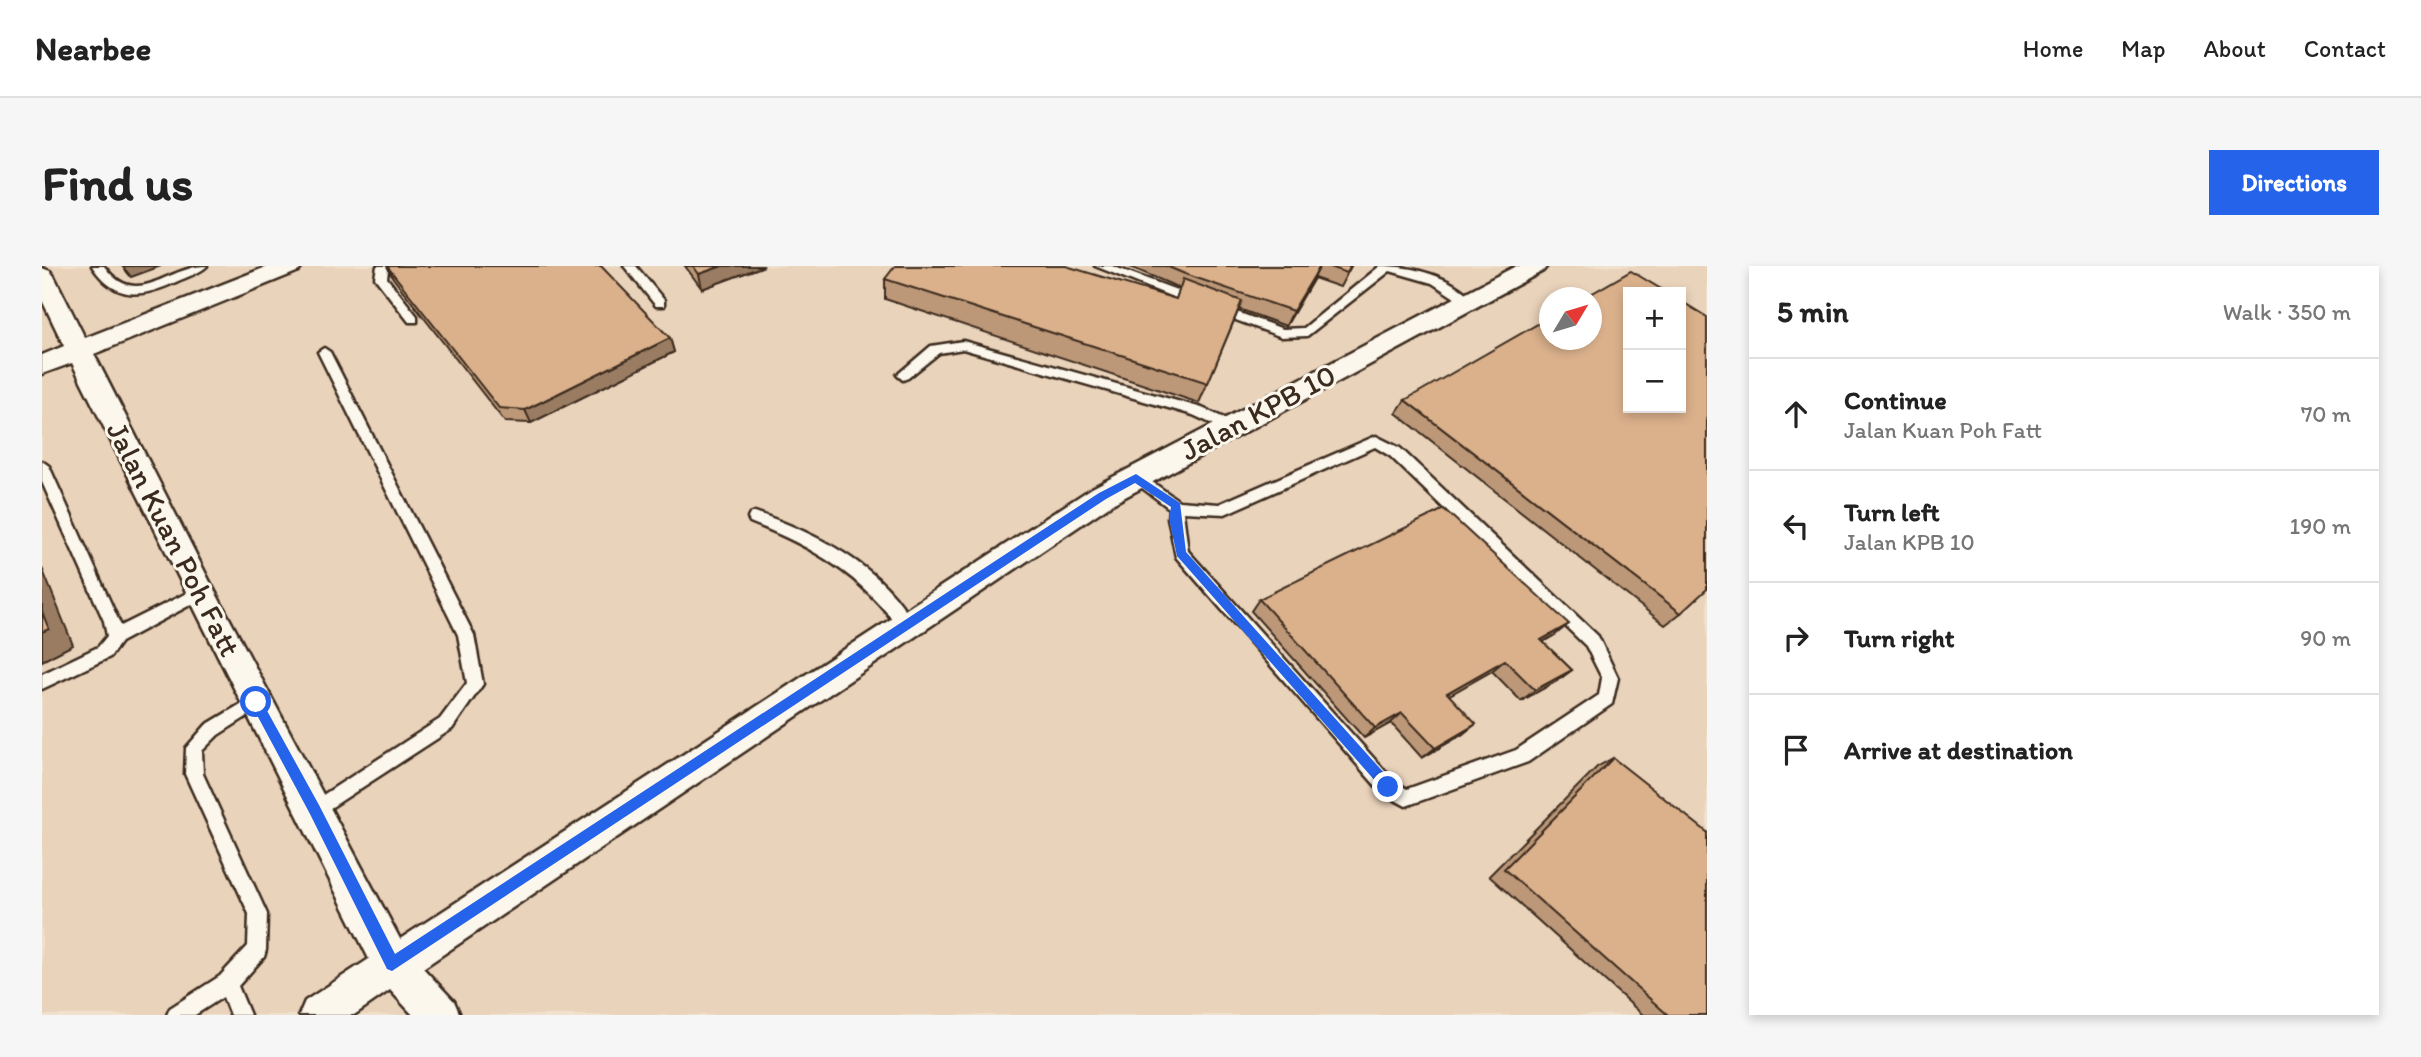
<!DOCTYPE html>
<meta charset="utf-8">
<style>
:root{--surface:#fff;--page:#f6f6f6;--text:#222;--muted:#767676;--line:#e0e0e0;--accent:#2563eb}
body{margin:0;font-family:Itim,sans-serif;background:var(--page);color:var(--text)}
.controls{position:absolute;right:21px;top:21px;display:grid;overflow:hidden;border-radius:0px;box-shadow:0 4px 10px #0003}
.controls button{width:63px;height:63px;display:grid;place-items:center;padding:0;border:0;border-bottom:2px solid var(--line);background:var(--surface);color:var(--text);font:35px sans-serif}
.compass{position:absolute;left:1497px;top:21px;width:63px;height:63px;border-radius:50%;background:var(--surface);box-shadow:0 4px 10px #0003;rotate:52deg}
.stop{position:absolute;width:21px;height:21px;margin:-16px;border:5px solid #2563eb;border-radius:50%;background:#fff}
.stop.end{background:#2563eb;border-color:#fff;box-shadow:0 2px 7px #0008}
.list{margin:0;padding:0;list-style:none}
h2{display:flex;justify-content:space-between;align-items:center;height:91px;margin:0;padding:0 28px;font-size:30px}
h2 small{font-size:23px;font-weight:400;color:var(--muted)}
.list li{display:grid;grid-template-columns:46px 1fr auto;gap:21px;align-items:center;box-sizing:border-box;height:112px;padding:0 28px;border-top:2px solid var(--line)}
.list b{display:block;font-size:26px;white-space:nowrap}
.list p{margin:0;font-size:23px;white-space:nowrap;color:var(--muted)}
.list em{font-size:23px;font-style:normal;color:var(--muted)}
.icon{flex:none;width:38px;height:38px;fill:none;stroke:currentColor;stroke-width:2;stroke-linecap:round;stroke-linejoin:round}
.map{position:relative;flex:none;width:1665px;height:749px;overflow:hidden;border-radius:0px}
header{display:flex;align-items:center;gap:42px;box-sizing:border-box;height:98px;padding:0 35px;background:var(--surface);border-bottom:2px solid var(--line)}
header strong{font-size:33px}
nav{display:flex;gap:38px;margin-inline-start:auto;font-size:24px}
.intro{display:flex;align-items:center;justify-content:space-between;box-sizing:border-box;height:168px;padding:0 42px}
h1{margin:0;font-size:49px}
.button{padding:18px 32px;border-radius:0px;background:var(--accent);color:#fff;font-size:24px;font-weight:700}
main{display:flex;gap:42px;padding:0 42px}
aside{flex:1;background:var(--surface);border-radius:0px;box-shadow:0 4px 10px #0003}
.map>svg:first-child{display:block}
.built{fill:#ead3bb;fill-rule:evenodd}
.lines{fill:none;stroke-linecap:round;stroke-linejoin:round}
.service-casing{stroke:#3b2a1e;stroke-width:5}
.minor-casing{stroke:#3b2a1e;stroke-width:5}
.service{fill:#fbf7ec;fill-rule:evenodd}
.minor{fill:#fbf7ec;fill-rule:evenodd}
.wall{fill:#bc9878;stroke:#3b2a1e;stroke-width:2}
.shaded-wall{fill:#997c62;stroke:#3b2a1e;stroke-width:2}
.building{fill:#dbb18c;stroke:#3b2a1e;stroke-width:2}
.route{fill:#2563eb}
.labels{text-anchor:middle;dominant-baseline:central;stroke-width:6;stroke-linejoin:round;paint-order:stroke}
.street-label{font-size:30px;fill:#3b2a1e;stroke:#fbf7ec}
</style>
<header>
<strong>Nearbee</strong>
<nav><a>Home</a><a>Map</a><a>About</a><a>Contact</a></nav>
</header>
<div class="intro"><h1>Find us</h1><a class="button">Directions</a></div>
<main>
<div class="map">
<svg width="1665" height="749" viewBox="0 0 1665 749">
<rect width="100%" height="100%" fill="#f1e2cf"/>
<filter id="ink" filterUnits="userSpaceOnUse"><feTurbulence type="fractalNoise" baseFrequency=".0143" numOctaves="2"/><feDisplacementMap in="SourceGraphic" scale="14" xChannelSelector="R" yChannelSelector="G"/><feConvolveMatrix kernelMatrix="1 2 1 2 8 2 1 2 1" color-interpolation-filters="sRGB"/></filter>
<g filter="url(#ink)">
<path class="built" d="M0 0H1665V749H0ZM1586 26H1639V142H1586ZM1507 32H1549V74H1507Z"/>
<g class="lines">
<g class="service-casing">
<path id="service" d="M50 0H62C95 45 124 0 165 0 158 7 145 11 136 15 100 32 74 36 50 0Z
M335 0H351L346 4 345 12 375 50V56H367L333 12Z
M582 0H594L622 34V40H614Z
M1053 0H1070L1159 33 1161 36 1159 39H1151Z
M1338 0C1371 0 1410 10 1432 35L1430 38H1422L1390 17 1348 5 1265 70 1240 71 1172 46 1170 43 1176 39 1241 63 1262 62Z
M921 75 1160 142 1193 157 1195 161 1188 166 1151 149 921 83 897 87 866 112 861 114 855 109 889 80Z
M282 82 288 86 432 369 441 418 410 463 273 552 267 550 264 544 267 538 398 453 425 417 416 369 276 86Z
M1334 170 1358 182 1556 370 1576 412 1570 438 1486 496 1364 540 1340 527 1134 291 1126 252 1127 242 1087 212 1089 208H1099L1137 235 1177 238ZM1333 181 1348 190 1544 380 1560 412 1557 429 1474 484 1365 523 1352 515 1146 285 1141 246 1183 248Z
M0 195 7 200 79 360 153 323H163L166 327 163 331 79 376 68 391 0 423V408L56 381 65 370 62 355 0 216Z
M713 246C772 266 843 301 872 359L870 364H858C820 309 769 280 708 256L706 252 708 248Z
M214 429 220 431 222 436 220 441 176 469 160 485 161 508 225 648 224 684 222 691 196 720 208 749H188L181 731 153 749H125L128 742 178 710 206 680 207 648 143 508 144 482 164 459Z"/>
</g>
<g class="minor-casing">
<path id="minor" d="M227 0H261L257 5 52 88 169 318 358 673 1050 222 1474 0H1505L1501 5 1070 238 381 702 412 735 418 749H371L348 724 312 749H257L263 735 327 693 30 97 0 108V89L22 80 0 34V2L8 5 12 10 43 72Z"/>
</g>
<use href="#service" class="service"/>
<use href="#minor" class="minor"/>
</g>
<path class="wall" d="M345 0 628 72 632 86 489 157 463 156 351 12Z
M643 0H722L660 23Z
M1086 0H1309L1298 21 1272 12 1244 60 1197 43 1157 137 843 33V13L1134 33 1138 22Z
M1363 134 1639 347 1623 359 1354 147Z
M1217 333 1513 369 1501 376 1530 404 1515 415 1479 435 1450 405 1407 429 1421 468 1380 492 1349 457 1322 472 1209 345Z
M1571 492 1665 749H1601L1447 610 1555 501Z"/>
<path class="shaded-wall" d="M80 0H119L89 11Z
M680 0H722L660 23 657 8Z
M1278 0 1272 12 1244 60 1251 45Z
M628 72 632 86 489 157 483 144Z
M0 302 31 379 0 395Z
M1527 358 1513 369 1485 385 1499 374Z
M1463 394 1450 405 1392 438 1405 427Z
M1530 404 1515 415 1479 435 1493 424Z
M1360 447 1349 457 1322 472 1333 462Z
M1434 458 1421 468 1380 492 1393 482Z"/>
<path class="building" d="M345 0H559L628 72 483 144 457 142Z
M651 0H680L657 8Z
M853 0H1024L1134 33 1141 13 1200 35 1166 117 843 13Z
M1124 0H1278L1251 45 1143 8Z
M1286 0H1309L1305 7Z
M1589 5 1624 26H1586V142H1639V35L1665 51V323L1639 347 1363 134 1508 51V74H1550V32H1542Z
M1402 243 1527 358 1499 374 1530 404 1493 424 1463 394 1405 427 1434 458 1393 482 1360 447 1333 462 1217 333Z
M0 346 7 363 0 366Z
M1571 492 1665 566V749H1626L1462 603Z"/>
</g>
<path class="route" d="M1094 208 1138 237 1144 286 1351 517V525H1342L1135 290 1127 252 1129 241 1093 217 1064 233 350 705 345 703 268 548 208 436 210 432H218L277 539 353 688 1057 227Z"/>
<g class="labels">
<g class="street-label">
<text transform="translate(1216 146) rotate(-28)">Jalan KPB 10</text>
<text transform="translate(132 273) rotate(63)">Jalan Kuan Poh Fatt</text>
</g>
</g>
</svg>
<div class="controls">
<button>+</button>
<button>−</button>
</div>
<svg class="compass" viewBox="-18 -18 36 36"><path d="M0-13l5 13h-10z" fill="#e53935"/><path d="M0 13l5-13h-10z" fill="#767676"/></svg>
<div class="stop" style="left:214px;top:436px"></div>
<div class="stop end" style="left:1346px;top:521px"></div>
</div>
<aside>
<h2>5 min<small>Walk · 350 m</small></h2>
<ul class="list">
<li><svg class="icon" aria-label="ahead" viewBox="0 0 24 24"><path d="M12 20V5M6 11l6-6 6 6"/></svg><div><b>Continue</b><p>Jalan Kuan Poh Fatt</p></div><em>70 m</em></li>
<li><svg class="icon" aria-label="left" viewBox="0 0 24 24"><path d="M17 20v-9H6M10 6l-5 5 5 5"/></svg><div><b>Turn left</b><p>Jalan KPB 10</p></div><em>190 m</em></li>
<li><svg class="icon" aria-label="right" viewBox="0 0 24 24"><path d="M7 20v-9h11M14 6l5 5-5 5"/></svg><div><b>Turn right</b></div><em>90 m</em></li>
<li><svg class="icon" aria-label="arrive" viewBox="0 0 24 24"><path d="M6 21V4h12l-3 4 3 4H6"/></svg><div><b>Arrive at destination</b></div></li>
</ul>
</aside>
</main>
